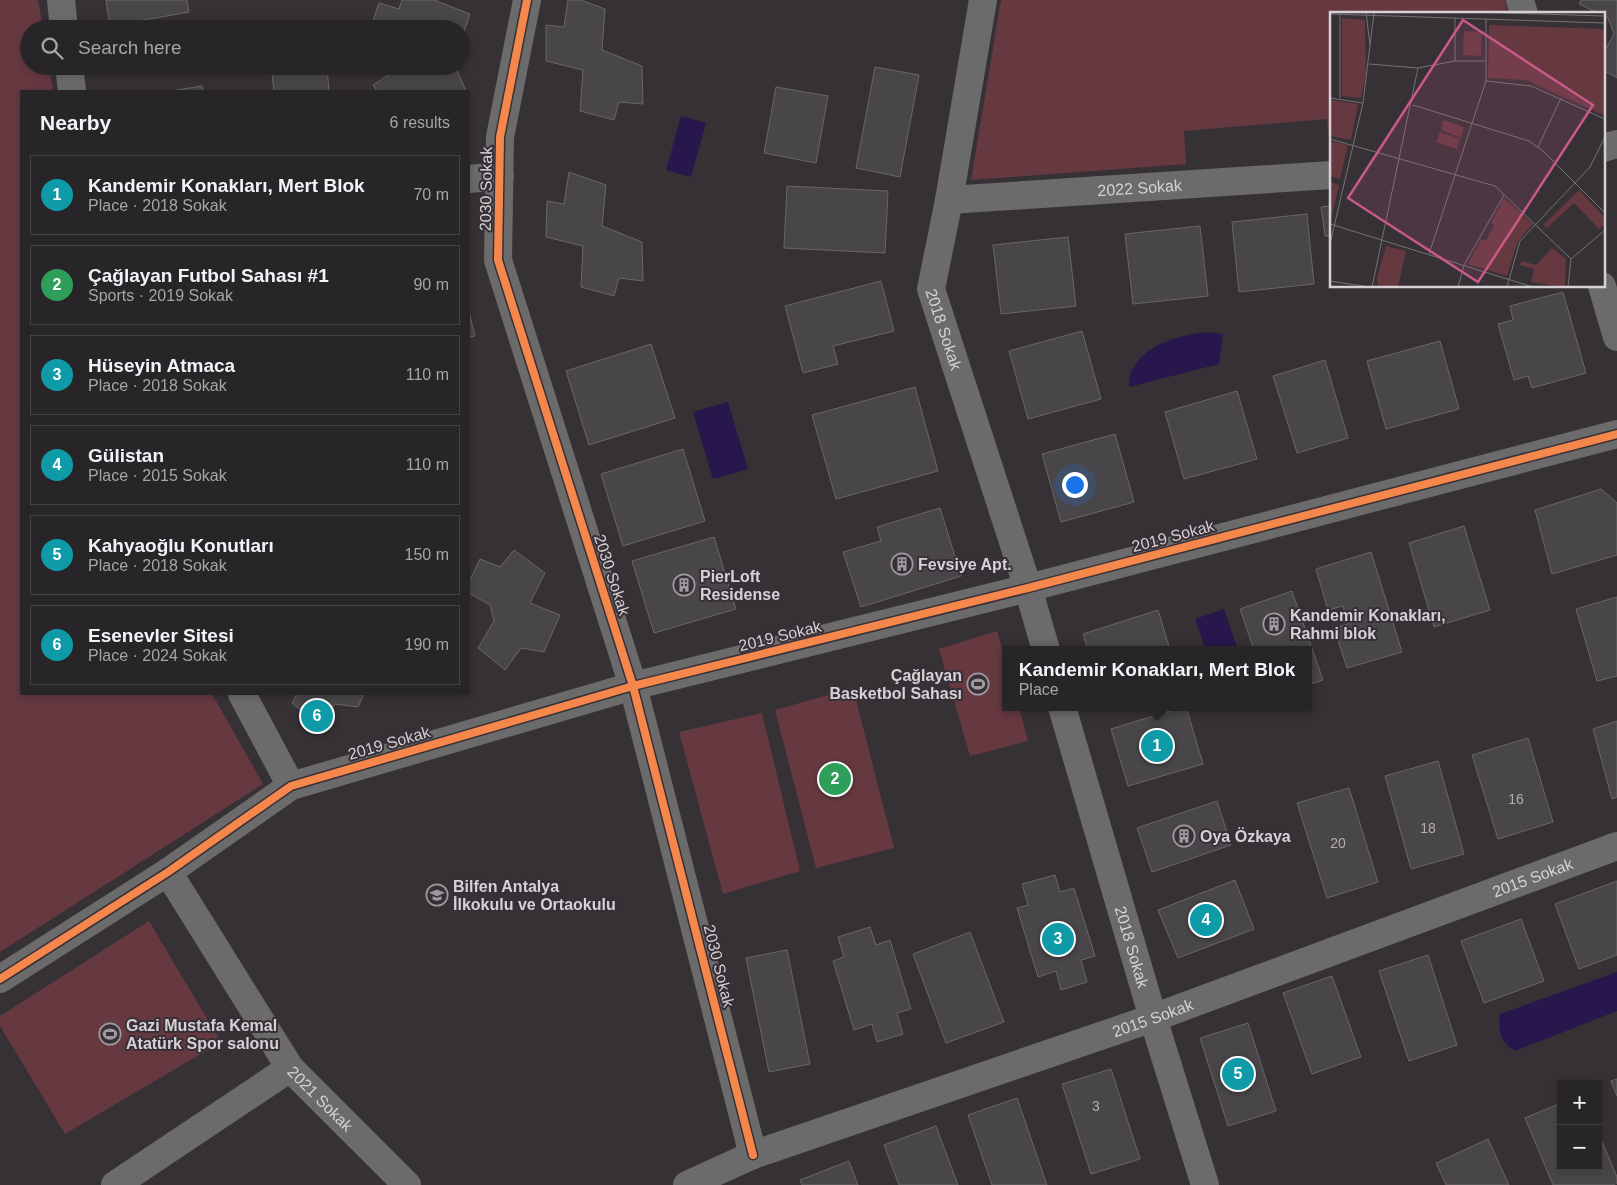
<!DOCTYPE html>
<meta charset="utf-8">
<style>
:root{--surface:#282528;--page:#343134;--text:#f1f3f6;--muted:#a5a5a8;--line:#444245;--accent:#9e999d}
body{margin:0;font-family:Arial,sans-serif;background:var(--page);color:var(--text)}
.controls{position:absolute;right:15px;bottom:15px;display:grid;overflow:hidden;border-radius:0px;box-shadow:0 2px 8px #0003}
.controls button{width:45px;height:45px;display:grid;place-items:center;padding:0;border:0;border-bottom:1px solid var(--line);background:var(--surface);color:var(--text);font:25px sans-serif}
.you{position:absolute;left:1074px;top:484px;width:18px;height:18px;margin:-12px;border:4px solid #fff;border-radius:50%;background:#1a73e8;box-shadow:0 0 0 8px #1a73e833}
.badge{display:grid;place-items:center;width:32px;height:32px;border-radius:50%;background:var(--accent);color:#fff;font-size:16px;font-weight:700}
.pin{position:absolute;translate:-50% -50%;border:2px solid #fff;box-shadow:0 1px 5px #0006}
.popup{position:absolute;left:1002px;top:646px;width:310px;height:65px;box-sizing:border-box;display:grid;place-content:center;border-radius:0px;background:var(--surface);filter:drop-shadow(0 1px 4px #0005);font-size:16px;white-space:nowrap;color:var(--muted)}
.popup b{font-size:19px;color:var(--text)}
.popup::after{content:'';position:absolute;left:50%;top:100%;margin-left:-10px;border:10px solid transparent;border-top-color:var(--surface)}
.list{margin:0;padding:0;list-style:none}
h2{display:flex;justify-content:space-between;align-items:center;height:65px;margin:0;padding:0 20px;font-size:21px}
h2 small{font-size:16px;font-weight:400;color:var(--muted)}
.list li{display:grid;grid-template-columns:32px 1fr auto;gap:15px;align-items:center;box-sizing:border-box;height:80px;margin:0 10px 10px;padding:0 10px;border:1px solid var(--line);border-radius:0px}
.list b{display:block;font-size:19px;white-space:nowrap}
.list p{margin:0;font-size:16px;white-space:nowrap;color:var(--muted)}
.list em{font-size:16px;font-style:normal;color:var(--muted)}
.icon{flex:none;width:28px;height:28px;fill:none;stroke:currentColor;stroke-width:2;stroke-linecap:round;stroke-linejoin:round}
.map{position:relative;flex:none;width:1617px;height:1185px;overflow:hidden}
.search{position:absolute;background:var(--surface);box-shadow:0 2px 8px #0003;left:20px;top:20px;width:450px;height:55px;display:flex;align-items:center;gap:12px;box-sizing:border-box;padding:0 18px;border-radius:28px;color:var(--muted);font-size:19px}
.panel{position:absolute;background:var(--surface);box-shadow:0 2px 8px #0003;left:20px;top:90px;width:450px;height:605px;border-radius:0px}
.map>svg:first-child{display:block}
.green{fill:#663941}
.water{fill:#27174c}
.building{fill:#494649;stroke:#696669}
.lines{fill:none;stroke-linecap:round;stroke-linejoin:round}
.minor{stroke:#6c6b6b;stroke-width:28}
.cycleway-casing{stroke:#373036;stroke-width:11}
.cycleway{stroke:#f5874c;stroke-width:8}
.labels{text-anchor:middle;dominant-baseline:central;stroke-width:4;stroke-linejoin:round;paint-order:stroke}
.number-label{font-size:14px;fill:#b3aeb2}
.street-label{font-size:16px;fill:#d6d1d5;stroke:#373036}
.poi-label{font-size:16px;font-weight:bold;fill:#d6d1d5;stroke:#373036;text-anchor:start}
.inset-road{fill:none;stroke:#767175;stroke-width:1}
.view{fill:#c95986;fill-opacity:0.15;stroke:#c95986;stroke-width:2.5}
.inset-edge{fill:none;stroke:#d6d1d5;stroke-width:2.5}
</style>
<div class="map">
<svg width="1617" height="1185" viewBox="0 0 1617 1185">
<rect width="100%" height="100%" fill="#363135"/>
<path class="green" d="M0 0H38L43 29H29V66H49L53 91H21V694H212L263 784 0 952Z
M1001 0H1505L1508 14H1331V156L1327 119 1184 131 1186 164 971 180Z
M997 631 1006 661V707H1019L1028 741 970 756 939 649Z
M853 688 894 848 816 868 775 710Z
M762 713 800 871 723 894 679 732Z
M149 921 221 1042 65 1134 0 1026V1016Z"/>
<path class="water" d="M681 116 706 123 691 177 666 170Z
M1208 332 1223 334 1219 364 1129 387C1129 348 1176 335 1208 332Z
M728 402 748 469 713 479 693 412Z
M1224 609 1238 650H1206L1195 619Z
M1617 972V1011L1515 1051C1500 1042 1498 1031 1500 1014Z"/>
<path class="building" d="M106 0H187L189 12 110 26Z
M402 0H434L470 14 461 41V29H377L371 27 379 3 399 9Z
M568 0H581L605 9 602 50 642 66 643 104 619 102 614 120 580 111 583 70 546 61V25L564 27Z
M1581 0H1617V78L1603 70V54L1614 34 1608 18 1603 15V14H1600L1579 4Z
M271 66H300L301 72 327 68 329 91H274Z
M402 66H455L466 91H377L373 85Z
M875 67 919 75 900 177 856 168Z
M202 86 203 91H171Z
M776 87 828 96 816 163 764 153Z
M569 172 606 185 602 226 642 242 643 281 619 278 614 296 581 287 583 246 546 237 547 201 564 204Z
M787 186 888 191 885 253 784 248Z
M1331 206V236H1325L1321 207Z
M1307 214 1314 284 1239 292 1232 222Z
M1200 226 1208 296 1133 304 1125 234Z
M1068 237 1076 306 1001 314 993 245Z
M881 281 894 331 833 346 838 364 803 373 785 306Z
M1563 292 1586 373 1532 388 1528 376 1514 380 1498 324 1513 320 1510 306Z
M469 312 475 336 469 337Z
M1082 331 1101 399 1028 419 1009 351Z
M1440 341 1459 409 1386 429 1367 361Z
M651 344 675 418 589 445 566 371Z
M1325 360 1348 438 1297 453 1273 376Z
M915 387 938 471 836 499 812 415Z
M1237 391 1257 459 1184 479 1165 412Z
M1115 434 1134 502 1061 522 1042 454Z
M683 449 705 521 623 546 601 474Z
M1601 489 1617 503V555L1552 574 1535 510Z
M940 508 961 576 861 607 843 552 881 541 877 527Z
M1464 526 1490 610 1434 627 1409 543Z
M714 537 736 609 654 633 632 561Z
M514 550 545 573 530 603 560 615 544 652 521 648 505 670 478 648 494 621 490 605 469 593V582L480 559 500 567Z
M1371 552 1402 652 1347 668 1334 628 1348 624 1343 606 1328 610 1316 569Z
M1292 591 1323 680 1308 685V650H1254L1240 609Z
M1617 597V676L1597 681 1576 609Z
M1158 610 1170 650H1088L1083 634Z
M297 694H364L358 707 335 704 319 725 292 703Z
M1183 707H1186L1203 764 1128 786 1111 729Z
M1617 721V797L1612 799 1593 729Z
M1528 738 1553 822 1498 839 1472 755Z
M1438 761 1464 854 1411 869 1385 776Z
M1349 788 1378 882 1327 898 1297 803Z
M1217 801 1231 845 1152 872 1137 828Z
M1055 875 1060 892 1074 888 1095 956 1081 960 1087 982 1061 990 1056 971 1038 977 1017 908 1028 905 1022 884Z
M1235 880 1254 929 1178 958 1158 910Z
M1617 881V955L1579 969 1555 904Z
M1521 919 1544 981 1484 1003 1461 941Z
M870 927 876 945 890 940 911 1009 897 1013 903 1034 877 1042 872 1024 854 1030 833 961 844 957 838 937Z
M970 932 1004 1022 946 1043 913 954Z
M787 950 810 1064 769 1072 746 958Z
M1428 955 1457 1045 1409 1061 1379 971Z
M1332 976 1361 1057 1312 1074 1283 993Z
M1248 1023 1276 1111 1228 1126 1200 1038Z
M1111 1069 1140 1159 1091 1174 1062 1084Z
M1617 1079V1096L1611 1081Z
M1017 1098 1047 1185H992L968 1115Z
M1561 1103V1166H1598V1132L1617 1177V1183L1613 1185H1553L1525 1118Z
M936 1126 958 1185H899L884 1145Z
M1488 1139 1509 1185H1446L1436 1163Z
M849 1161 858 1185H802L800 1180Z"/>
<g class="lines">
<g class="minor">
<path d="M61 0 64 29"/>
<path d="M527 0 500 137 498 260 633 686 753 1155"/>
<path id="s1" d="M983 0 949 200 931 289 1028 588 1046 650"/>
<path d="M1520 0 1524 14"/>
<path d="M69 66 72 91"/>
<path d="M1603 148 1617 144"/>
<path d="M469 179 500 176"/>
<path id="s2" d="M949 200 1331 175"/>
<path d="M1602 286 1617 337"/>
<path d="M242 694 291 786"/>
<path id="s3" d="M1062 707 1153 1018 1205 1185"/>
<path id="s4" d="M168 872 290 1068 407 1185"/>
<path d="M0 979 168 872 291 786 633 686 1028 588 1617 434"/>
<path d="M115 1185 290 1068"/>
<path id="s5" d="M687 1185 753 1155 1153 1018 1617 846"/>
</g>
<g class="cycleway-casing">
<path id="cycleway" d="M527 0 500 137 498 260 633 686 753 1155
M0 979 168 872 291 786 633 686 1028 588 1617 434"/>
</g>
<use href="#cycleway" class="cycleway"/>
</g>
<defs>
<g id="building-ring" transform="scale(1.125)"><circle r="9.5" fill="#373036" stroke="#9e999d" stroke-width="1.5"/><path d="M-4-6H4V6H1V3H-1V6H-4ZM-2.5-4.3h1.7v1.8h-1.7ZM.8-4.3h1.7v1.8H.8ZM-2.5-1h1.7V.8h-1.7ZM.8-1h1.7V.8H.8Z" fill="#9e999d"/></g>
<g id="stadium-ring" transform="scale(1.125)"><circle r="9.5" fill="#373036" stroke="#9e999d" stroke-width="1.5"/><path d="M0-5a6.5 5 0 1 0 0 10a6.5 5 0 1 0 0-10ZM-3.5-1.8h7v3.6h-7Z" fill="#9e999d"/></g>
<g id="school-ring" transform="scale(1.125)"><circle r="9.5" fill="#373036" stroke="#9e999d" stroke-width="1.5"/><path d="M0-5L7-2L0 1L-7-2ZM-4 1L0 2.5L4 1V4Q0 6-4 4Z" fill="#9e999d"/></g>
</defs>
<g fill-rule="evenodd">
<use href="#building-ring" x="902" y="564"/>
<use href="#building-ring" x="684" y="585"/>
<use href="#building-ring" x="1274" y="624"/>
<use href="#stadium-ring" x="978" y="684"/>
<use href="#building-ring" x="1184" y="836"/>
<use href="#school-ring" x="437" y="895"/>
<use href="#stadium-ring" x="110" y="1034"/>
</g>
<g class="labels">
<g class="number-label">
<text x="1516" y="799">16</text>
<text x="1428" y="828">18</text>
<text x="1338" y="843">20</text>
<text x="1096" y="1106">3</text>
</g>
<g class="street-label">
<text stroke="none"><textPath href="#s2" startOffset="191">2022 Sokak</textPath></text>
<text transform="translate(486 189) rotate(-89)">2030 Sokak</text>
<text stroke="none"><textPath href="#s1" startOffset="336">2018 Sokak</textPath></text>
<text transform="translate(1173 536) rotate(-15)">2019 Sokak</text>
<text transform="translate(612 575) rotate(72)">2030 Sokak</text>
<text transform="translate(780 636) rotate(-14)">2019 Sokak</text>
<text transform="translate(389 743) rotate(-16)">2019 Sokak</text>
<text stroke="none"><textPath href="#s5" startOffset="900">2015 Sokak</textPath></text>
<text stroke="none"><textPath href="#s3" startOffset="250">2018 Sokak</textPath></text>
<text transform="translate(719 966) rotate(76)">2030 Sokak</text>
<text stroke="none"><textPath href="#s5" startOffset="495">2015 Sokak</textPath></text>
<text stroke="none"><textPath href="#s4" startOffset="274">2021 Sokak</textPath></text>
</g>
<g class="poi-label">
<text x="918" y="564">Fevsiye Apt.</text>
<text x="700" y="576">PierLoft<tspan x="700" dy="18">Residense</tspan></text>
<text x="1290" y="615">Kandemir Konakları,<tspan x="1290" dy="18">Rahmi blok</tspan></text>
<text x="962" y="675" text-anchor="end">Çağlayan<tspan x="962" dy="18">Basketbol Sahası</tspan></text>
<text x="1200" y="836">Oya Özkaya</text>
<text x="453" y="886">Bilfen Antalya<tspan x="453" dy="18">İlkokulu ve Ortaokulu</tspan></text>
<text x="126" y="1025">Gazi Mustafa Kemal<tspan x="126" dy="18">Atatürk Spor salonu</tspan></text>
</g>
</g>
<g transform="translate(1330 12)">
<rect width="275" height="275" fill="#363135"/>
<path d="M12 6 35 8 36 61 31 86 12 84ZM159 13 275 17V104L196 68 158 66ZM134 19 152 20 151 44 133 43ZM0 88 28 92 21 128 0 124ZM113 108 134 115 131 126 111 118ZM110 120 130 127 127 137 106 130ZM0 129 18 133 10 167 0 164ZM0 170 9 173 1 208H0ZM249 178 275 206V212L269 217 244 191 217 216 213 213ZM174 186 203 212 188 229 177 264 138 252 151 227 156 229 164 213 161 211ZM56 234 76 239 68 275H48L47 266ZM222 236 236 247 235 275 201 270 204 257 190 253 191 249 206 253Z" fill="#663941"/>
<path class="inset-road" d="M36 0 40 33 44 1M142 0 275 4M0 2 275 11M125 6V49M39 52 88 56 125 49H155M156 69 201 74 275 107M0 86 33 91M10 86V3M83 93 199 129 212 138 275 201M0 127 165 174 241 247M208 135 231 86M0 212 203 275M0 232 33 91 40 33M99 242 156 69V7M0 269 39 275M42 275 88 56M128 275 134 253 174 183M177 275 190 229 260 155 275 125M238 275 241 247 275 218"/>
<path class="view" d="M133 8 263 93 148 270 18 186Z"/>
<rect width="275" height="275" class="inset-edge"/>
</g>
</svg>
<div class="controls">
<button>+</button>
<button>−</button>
</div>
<div class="you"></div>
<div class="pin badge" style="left:1157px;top:746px;background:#0f9aa8">1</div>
<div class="popup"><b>Kandemir Konakları, Mert Blok</b>Place</div>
<div class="pin badge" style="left:835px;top:779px;background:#2e9e5b">2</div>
<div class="pin badge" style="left:1058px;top:939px;background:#0f9aa8">3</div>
<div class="pin badge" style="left:1206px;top:920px;background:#0f9aa8">4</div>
<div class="pin badge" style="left:1238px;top:1074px;background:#0f9aa8">5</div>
<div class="pin badge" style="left:317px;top:716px;background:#0f9aa8">6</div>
<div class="search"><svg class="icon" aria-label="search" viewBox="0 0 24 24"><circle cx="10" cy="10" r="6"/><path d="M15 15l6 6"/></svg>Search here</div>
<section class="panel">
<h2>Nearby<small>6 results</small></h2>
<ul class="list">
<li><span class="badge" style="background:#0f9aa8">1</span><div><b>Kandemir Konakları, Mert Blok</b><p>Place · 2018 Sokak</p></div><em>70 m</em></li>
<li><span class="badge" style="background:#2e9e5b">2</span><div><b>Çağlayan Futbol Sahası #1</b><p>Sports · 2019 Sokak</p></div><em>90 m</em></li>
<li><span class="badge" style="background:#0f9aa8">3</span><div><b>Hüseyin Atmaca</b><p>Place · 2018 Sokak</p></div><em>110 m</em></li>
<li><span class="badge" style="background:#0f9aa8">4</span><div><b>Gülistan</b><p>Place · 2015 Sokak</p></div><em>110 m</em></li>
<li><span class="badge" style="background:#0f9aa8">5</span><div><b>Kahyaoğlu Konutları</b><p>Place · 2018 Sokak</p></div><em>150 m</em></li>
<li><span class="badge" style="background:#0f9aa8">6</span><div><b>Esenevler Sitesi</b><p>Place · 2024 Sokak</p></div><em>190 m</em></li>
</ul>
</section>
</div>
